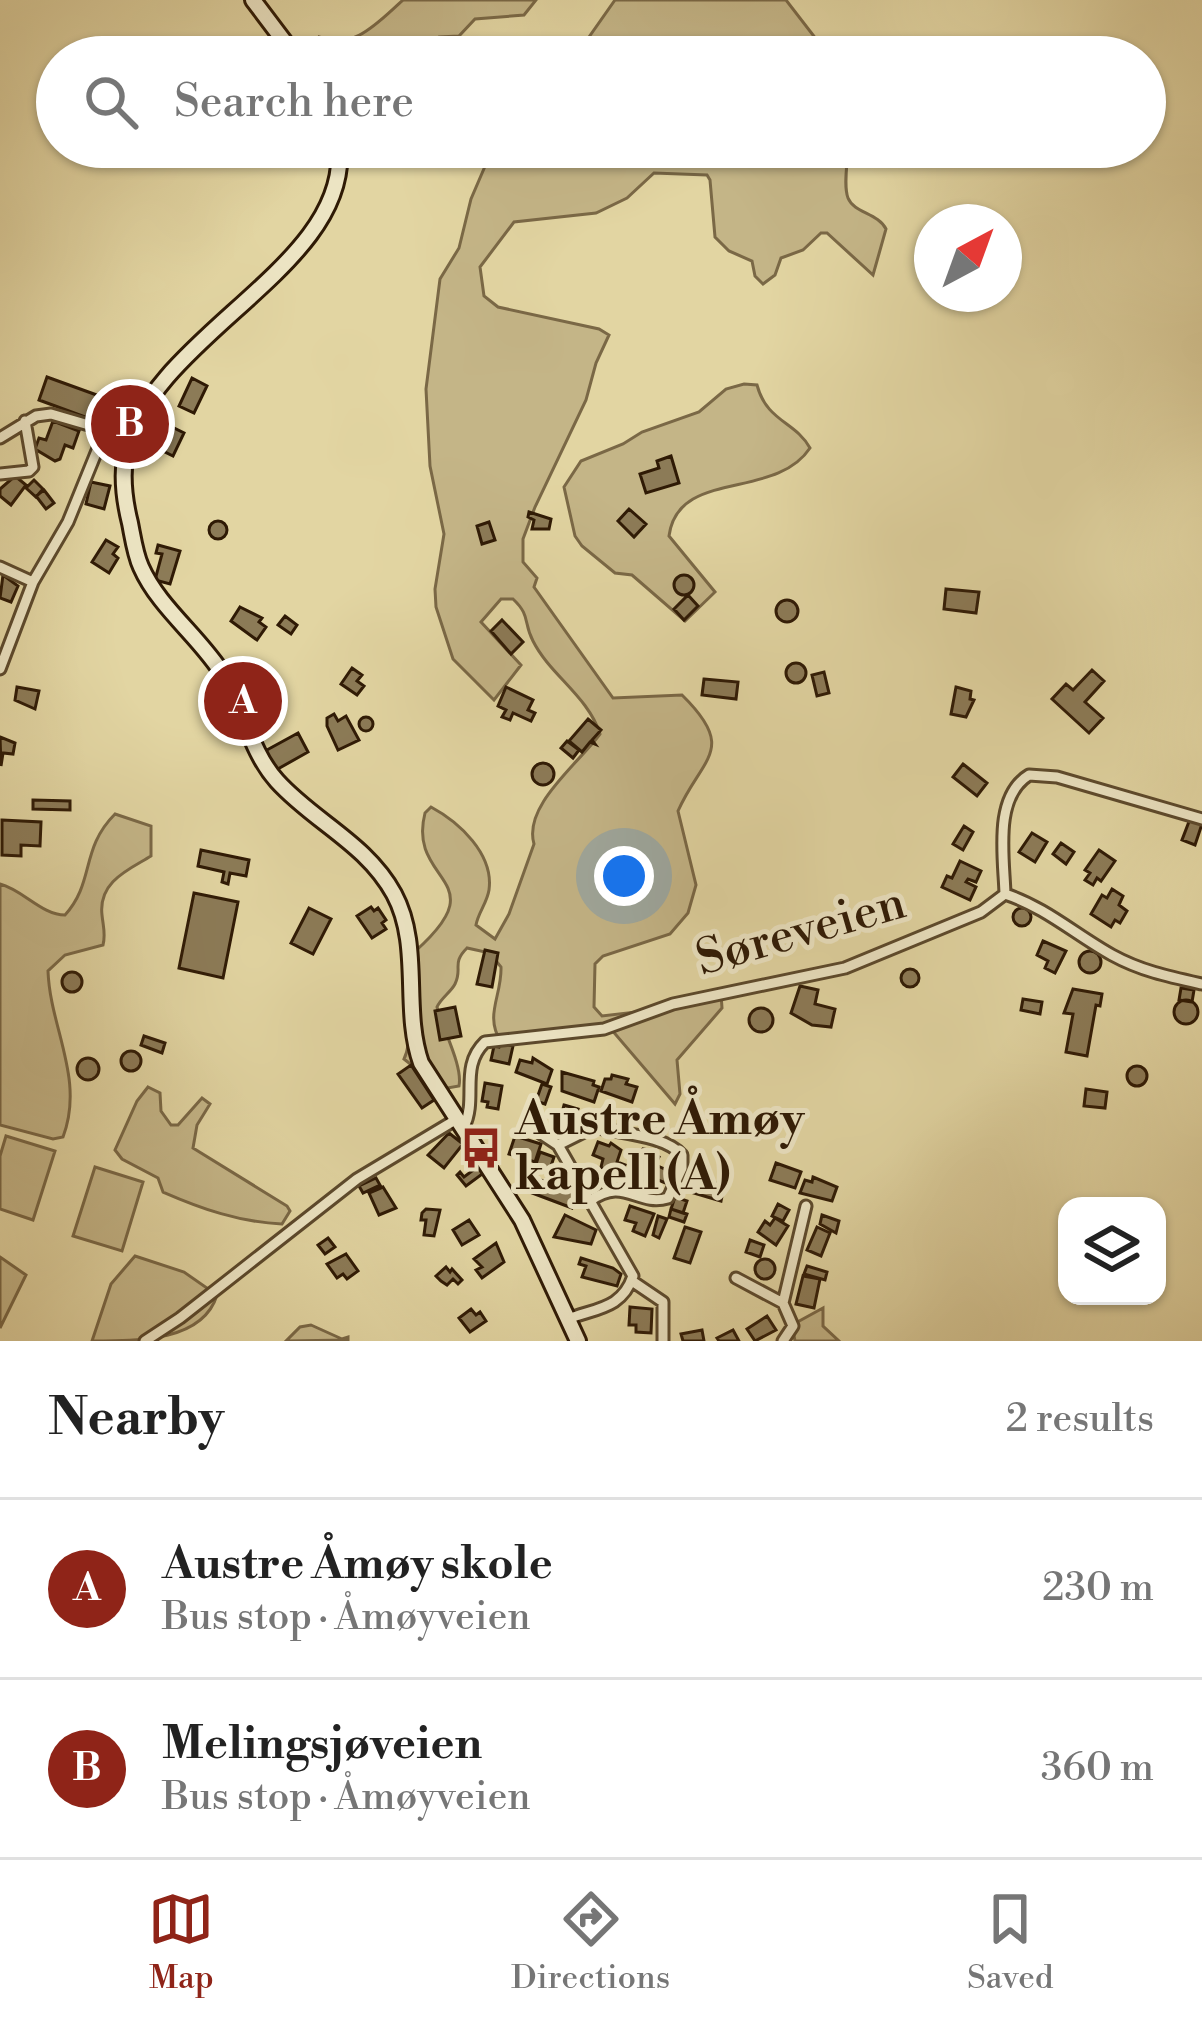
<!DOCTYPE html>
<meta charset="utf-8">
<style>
:root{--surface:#fff;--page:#f2f2f2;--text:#222;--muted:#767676;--line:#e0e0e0;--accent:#8f2418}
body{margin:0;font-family:"Libre Bodoni",serif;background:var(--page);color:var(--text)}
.controls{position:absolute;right:36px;bottom:36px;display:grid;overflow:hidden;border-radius:24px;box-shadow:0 3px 9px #0004}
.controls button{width:108px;height:108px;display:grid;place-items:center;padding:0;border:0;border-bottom:3px solid var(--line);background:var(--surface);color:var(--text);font:60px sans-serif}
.compass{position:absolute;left:914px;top:204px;width:108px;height:108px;border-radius:50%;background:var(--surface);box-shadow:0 3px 9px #0004;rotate:41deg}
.you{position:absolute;left:624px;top:876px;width:42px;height:42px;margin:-30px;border:9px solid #fff;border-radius:50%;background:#1a73e8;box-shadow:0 0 0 18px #1a73e833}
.badge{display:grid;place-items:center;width:78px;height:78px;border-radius:50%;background:var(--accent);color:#fff;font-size:39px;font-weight:700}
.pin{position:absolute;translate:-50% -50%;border:6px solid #fff;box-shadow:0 3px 12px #0006}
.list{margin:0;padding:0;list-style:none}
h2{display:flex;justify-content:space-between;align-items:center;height:156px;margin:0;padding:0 48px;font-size:51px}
h2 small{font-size:39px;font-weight:400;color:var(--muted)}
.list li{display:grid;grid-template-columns:78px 1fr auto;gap:36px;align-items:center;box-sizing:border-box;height:180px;padding:0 48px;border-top:3px solid var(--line)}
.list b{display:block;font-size:45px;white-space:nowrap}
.list p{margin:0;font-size:39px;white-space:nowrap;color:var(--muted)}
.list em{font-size:39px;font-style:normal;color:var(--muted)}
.icon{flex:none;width:66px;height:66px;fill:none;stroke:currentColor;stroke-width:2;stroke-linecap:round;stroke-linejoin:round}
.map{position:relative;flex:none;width:1202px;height:1341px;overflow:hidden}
.search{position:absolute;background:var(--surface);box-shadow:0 3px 9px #0004;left:36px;right:36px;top:36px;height:132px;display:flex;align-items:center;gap:30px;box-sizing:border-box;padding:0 42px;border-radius:66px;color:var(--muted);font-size:45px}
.sheet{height:516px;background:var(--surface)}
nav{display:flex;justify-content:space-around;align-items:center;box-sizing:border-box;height:168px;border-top:3px solid var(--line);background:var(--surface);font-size:33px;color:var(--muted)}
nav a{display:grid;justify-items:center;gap:6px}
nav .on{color:var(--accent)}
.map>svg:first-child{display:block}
.green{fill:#c4b587;stroke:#7a6846;stroke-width:3}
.building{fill:#8c7b57;stroke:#2f1a05;stroke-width:3}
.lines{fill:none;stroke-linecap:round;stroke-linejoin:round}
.street-casing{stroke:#5c492c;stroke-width:15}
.secondary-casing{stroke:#2f1a05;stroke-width:20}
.street{stroke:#ece4c3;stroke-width:9}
.secondary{stroke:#ece4c3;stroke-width:14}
.labels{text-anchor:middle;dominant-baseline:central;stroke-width:10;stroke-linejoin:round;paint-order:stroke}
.street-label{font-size:48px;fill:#2f1a05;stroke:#ece4c3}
.poi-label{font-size:48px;font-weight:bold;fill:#2f1a05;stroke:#ece4c3;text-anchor:start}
</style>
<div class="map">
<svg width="1202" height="1341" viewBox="0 0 1202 1341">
<rect width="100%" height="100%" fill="#e2d5a2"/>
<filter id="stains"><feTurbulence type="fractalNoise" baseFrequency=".00167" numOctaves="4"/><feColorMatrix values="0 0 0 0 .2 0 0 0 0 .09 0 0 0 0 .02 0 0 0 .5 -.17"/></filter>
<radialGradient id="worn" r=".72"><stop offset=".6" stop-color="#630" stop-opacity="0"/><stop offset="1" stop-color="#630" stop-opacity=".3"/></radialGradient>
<path class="green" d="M403 0H536L524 15 475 19 459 36 439 37 409 57H309L319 37C354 51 378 22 403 0Z
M615 0H786L830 57H575Z
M500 147H848C848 161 843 185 848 198 854 213 878 213 886 229L873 275 827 233H821L803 250 781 258 775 275 763 284 755 276 752 261 729 251 715 237 710 180 707 175 654 173 627 198 596 213 514 222 480 267 484 296 498 307 599 329 609 335 596 363 586 400 535 507 523 539V562L537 578 534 587 613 698 682 695C738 750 702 757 678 811L696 885 688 913 670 934 603 956 595 964 594 1007 602 1016 671 1008 721 994 722 1008 677 1060 680 1094 675 1104 611 1029 501 1042C484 1015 502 996 501 967L490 953 467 948C451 964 463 968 455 984 451 992 441 998 437 1007 443 1030 463 1066 459 1086L442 1089 404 1059C415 1038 406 985 405 960 505 877 406 887 425 813L431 807C459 822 494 854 489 890 487 903 478 913 476 925L495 939 509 914 534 844C523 806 577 765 600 734 588 696 550 675 533 641 523 622 531 616 513 599H501L481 622 521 665 494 700 453 659 436 607 435 589 444 534 430 466 426 389 440 279 459 248 471 199 486 164Z
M744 384 757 385C767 422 795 421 810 448 775 501 678 468 669 536L715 592 685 621 632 575 615 573 582 546 575 536 564 487 581 461 623 444 642 432 699 412 726 389Z
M115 814 151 826V856C130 869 98 881 102 915 103 926 106 934 103 945L65 955 48 971C50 1028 85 1079 63 1137L53 1139 0 1125V884C23 890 42 915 65 915 95 882 80 849 115 814Z
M148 1087 160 1093 161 1111 171 1125H178L202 1098 210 1104 197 1125 193 1148 287 1206 290 1211 282 1224C239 1222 202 1209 163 1192L158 1178 122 1159 115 1150 137 1101Z
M6 1136 55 1151 33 1220 0 1209V1156Z
M95 1167 143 1182 122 1251 73 1236Z
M135 1256 184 1272 217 1295C203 1341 140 1341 92 1341L111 1284Z
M0 1257 26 1275 0 1328Z
M823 1308V1326L839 1341H795L792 1325Z
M311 1325 342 1339 348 1337V1340L286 1341 300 1327Z"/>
<path class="building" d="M47 377 105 398 96 421 39 400Z
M192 378 207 386 194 413 179 406Z
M53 421 79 431 73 448 65 445 60 459 55 461 35 449 39 438 46 440Z
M166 424 184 433 173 456 155 447Z
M671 456 679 483 646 493 640 474 659 468 657 461Z
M15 476 26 485 11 505 0 496V489Z
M34 480 43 489 36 497 26 488Z
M91 482 110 486 104 509 86 504Z
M44 490 54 503 46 509 36 496Z
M629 509 646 524 634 537 618 521Z
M529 512 551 519 549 529H532L534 520 528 517Z
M209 530a9 9 0 1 1 18 0a9 9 0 1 1-18 0Z
M489 522 495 540 482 544 477 526Z
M106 540 118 547 113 554 118 558 109 573 92 562Z
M158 545 180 551 170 584 155 580 162 554 156 553Z
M3 575 18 586 11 602 0 598Z
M674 585a10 10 0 1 1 20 0a10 10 0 1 1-20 0Z
M946 589 979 592 976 613 944 609Z
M688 595 698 606 684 620 674 609Z
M776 611a11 11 0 1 1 22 0a11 11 0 1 1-22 0Z
M240 607 262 618 259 622 266 627 257 640 231 621Z
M285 616 297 625 291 634 278 625Z
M502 620 523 642 511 654 491 631Z
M786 673a10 10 0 1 1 20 0a10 10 0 1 1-20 0Z
M352 668 362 675 357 681 364 686 357 695 341 684Z
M1092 670 1104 681 1085 702 1103 718 1089 733 1052 699 1066 684 1073 690Z
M824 672 829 693 817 696 812 675Z
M704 679 738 682 736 699 702 695Z
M17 687 39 691 35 709 15 700Z
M506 687 533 700 528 710 535 713 531 721 513 713 510 720 502 717 506 710 498 706Z
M956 687 971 691 970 699 974 700 966 717 951 714Z
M334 714 338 721 346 716 359 740 338 750 327 726V718Z
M359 724a7 7 0 1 1 14 0a7 7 0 1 1-14 0Z
M588 719 601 730 592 740 595 744 590 742 582 752 569 741Z
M298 733 308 752 276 770 265 751Z
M0 737 15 743 13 754 3 753 1 766Z
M567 741 579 750 573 758 561 748Z
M532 774a11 11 0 1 1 22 0a11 11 0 1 1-22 0Z
M963 764 987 783 977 796 953 777Z
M33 800 70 801V810L33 809Z
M1190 819 1202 824 1195 845 1182 840Z
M2 820 41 822 40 846 21 845V856L2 855Z
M964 826 973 832 963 850 953 844Z
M1032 833 1047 842 1035 862 1019 852Z
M1061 843 1074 852 1066 864 1053 854Z
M201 850 249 860 246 876 230 873 228 884 222 882 224 872 198 866Z
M1099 850 1115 861 1101 881 1097 878 1093 885 1085 880 1090 873 1085 870Z
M960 861 981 871 976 882 968 879 966 882 976 887 970 900 942 887 947 876 952 878Z
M1112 889 1123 896 1119 905 1127 911 1120 923 1115 920 1111 927 1091 914 1102 895 1107 898Z
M194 893 238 902 223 978 179 968Z
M371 907 374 911 378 908 386 920 382 923 386 929 372 938 357 916Z
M1013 917a9 9 0 1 1 18 0a9 9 0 1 1-18 0Z
M309 908 331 919 313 954 291 943Z
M1043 941 1066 951 1055 973 1045 968 1048 961 1037 955Z
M485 950 498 953 492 987 477 984Z
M1079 962a11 11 0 1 1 22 0a11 11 0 1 1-22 0Z
M901 978a9 9 0 1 1 18 0a9 9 0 1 1-18 0Z
M62 982a10 10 0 1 1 20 0a10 10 0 1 1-20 0Z
M800 986 818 990 815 1004 835 1009 831 1027 812 1025 791 1013Z
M1181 988 1194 990 1192 1002 1179 1000Z
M1073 989 1102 994 1100 1006 1096 1005 1087 1056 1066 1052 1073 1014 1064 1013Z
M1023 999 1042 1002 1040 1014 1021 1010Z
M1174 1012a12 12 0 1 1 24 0a12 12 0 1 1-24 0Z
M455 1007 461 1036 440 1040 435 1011Z
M749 1020a12 12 0 1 1 24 0a12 12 0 1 1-24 0Z
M144 1036 165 1043 162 1053 141 1045Z
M500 1043 513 1046 509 1064 491 1060 494 1046 499 1047Z
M121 1061a10 10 0 1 1 20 0a10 10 0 1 1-20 0Z
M533 1058 552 1070 547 1084 516 1072 520 1060 532 1063Z
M77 1069a11 11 0 1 1 22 0a11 11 0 1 1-22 0Z
M411 1065 434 1100 422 1108 398 1074Z
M1127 1076a10 10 0 1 1 20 0a10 10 0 1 1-20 0Z
M562 1072 594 1081 593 1085 599 1087 594 1102 562 1091Z
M612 1075 628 1079 626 1084 637 1087 632 1102 601 1091 605 1079H611Z
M485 1083 502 1086 498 1109 487 1107 488 1102 482 1101Z
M542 1084 551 1087 545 1104 536 1101Z
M1086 1089 1107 1092 1105 1108 1084 1106Z
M564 1105 578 1109 573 1124 560 1120Z
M449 1133 463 1144 444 1168 428 1155Z
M515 1136 541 1144 535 1162 509 1154Z
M598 1142 609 1146 611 1143 621 1150 617 1162 625 1165 620 1179 601 1167 603 1159 593 1155Z
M643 1149 655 1151 653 1154 659 1157 647 1183 628 1174Z
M540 1152 554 1157 550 1169 536 1164Z
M776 1163 801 1172 795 1188 770 1180Z
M480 1165 485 1172 466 1186 457 1175 460 1172 464 1177Z
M658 1166 673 1173 668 1184 653 1178Z
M693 1175 724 1186 721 1201 687 1191Z
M532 1177 578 1193 572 1208 527 1191Z
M813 1177 837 1187 832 1201 800 1193 805 1180 812 1182Z
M376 1178 380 1185 363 1193 359 1186Z
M383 1187 396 1208 379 1215 369 1193Z
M675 1197 687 1201 683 1213 671 1209Z
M778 1204 789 1210 783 1221 772 1216Z
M630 1206 654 1214 645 1236 633 1231 636 1223 625 1220Z
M426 1209 440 1210 434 1236 424 1235 426 1220H421L422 1213Z
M671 1209 687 1214 684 1222 669 1217Z
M565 1215 596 1230 591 1244 554 1237Z
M822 1215 839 1221 836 1233 820 1224Z
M658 1216 667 1219 659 1238 653 1235Z
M775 1218 788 1226 776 1245 758 1232 765 1221 770 1225Z
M469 1220 479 1235 462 1245 453 1230Z
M685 1227 701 1232 690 1263 674 1258Z
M817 1227 830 1233 821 1256 807 1250Z
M328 1238 335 1247 325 1254 318 1245Z
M750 1240 764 1245 760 1257 746 1252Z
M496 1243 504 1262 482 1278 476 1270 482 1267 474 1259Z
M346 1254 358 1271 347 1279 343 1274 337 1278 327 1264Z
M581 1258 613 1268 621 1274 617 1286 582 1277 586 1266 579 1264Z
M755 1269a10 10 0 1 1 20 0a10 10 0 1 1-20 0Z
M807 1266 827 1272 825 1280 804 1274Z
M446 1267 450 1272 452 1269 462 1280 458 1284 453 1279 447 1285 441 1281 436 1276Z
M803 1276 820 1279 814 1308 796 1304Z
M630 1307 652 1309 651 1333 636 1332V1325H629Z
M471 1309 476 1315 480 1312 486 1321 470 1332 459 1318Z
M767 1316 776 1330 755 1341 747 1329Z
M702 1330 704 1341H683L681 1334Z
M733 1330 739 1341H719L717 1338Z"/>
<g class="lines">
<g class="street-casing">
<path id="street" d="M0 438 36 416 51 414 130 437
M0 474 29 471 33 467 25 421
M0 567 33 582
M0 669 33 582 68 522 105 431
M1005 894C1004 858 993 797 1029 775L1057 777 1202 819
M464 1127C478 1098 459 1067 485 1042L604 1029 673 1004 845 968 981 912 1005 894C1045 907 1076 935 1112 955 1141 971 1170 977 1202 984
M537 1131 558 1145 633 1276C622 1309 596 1308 568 1319
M558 1145 594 1127C621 1134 664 1135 682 1155V1168L668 1198C637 1207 624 1176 590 1201
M736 1278 783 1303
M632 1281 663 1302V1341
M145 1341 180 1318 357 1179 457 1119
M783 1341 793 1326 783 1303 806 1206"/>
</g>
<g class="secondary-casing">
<path id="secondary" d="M253 0 296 57
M339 147C350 267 153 334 126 451 121 476 124 499 130 523 133 538 135 554 141 567 159 608 201 638 224 676 244 709 250 751 277 781 314 822 366 843 394 894 422 946 402 1009 421 1063L522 1220 578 1341"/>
</g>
<use href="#street" class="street"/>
<use href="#secondary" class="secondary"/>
</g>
<defs>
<g id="bus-bare" transform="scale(3.24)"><path d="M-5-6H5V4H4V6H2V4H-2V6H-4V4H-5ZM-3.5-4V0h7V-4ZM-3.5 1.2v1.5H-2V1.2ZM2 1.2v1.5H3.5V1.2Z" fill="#8f2418" stroke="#ece4c3" stroke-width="2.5" paint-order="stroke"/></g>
</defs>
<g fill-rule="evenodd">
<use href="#bus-bare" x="481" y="1148"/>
</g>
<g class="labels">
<g class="street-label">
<text transform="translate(801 932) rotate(-16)">Søreveien</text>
</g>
<g class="poi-label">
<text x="515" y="1120">Austre Åmøy<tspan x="515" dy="55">kapell (A)</tspan></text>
</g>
</g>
<rect width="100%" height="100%" filter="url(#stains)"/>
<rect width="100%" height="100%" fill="url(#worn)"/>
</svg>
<div class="controls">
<button><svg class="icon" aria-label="layers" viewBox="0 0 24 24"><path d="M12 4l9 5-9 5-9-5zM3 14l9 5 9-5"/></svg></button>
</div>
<svg class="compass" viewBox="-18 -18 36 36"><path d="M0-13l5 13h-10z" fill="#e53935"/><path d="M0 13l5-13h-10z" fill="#767676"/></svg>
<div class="you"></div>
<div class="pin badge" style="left:243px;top:701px">A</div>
<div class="pin badge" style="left:130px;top:424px">B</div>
<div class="search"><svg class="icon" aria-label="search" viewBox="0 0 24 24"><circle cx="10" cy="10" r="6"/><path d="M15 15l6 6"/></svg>Search here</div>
</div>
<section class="sheet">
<h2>Nearby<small>2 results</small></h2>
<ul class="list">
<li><span class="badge">A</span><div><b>Austre Åmøy skole</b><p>Bus stop · Åmøyveien</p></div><em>230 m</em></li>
<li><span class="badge">B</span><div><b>Melingsjøveien</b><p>Bus stop · Åmøyveien</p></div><em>360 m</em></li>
</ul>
</section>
<nav>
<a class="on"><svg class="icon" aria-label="map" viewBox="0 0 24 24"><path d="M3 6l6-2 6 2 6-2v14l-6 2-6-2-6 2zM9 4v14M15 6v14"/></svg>Map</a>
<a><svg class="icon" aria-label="directions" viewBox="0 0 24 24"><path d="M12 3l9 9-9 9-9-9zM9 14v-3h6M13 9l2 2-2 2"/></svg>Directions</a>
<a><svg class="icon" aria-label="saved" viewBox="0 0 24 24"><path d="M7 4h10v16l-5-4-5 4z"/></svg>Saved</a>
</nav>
